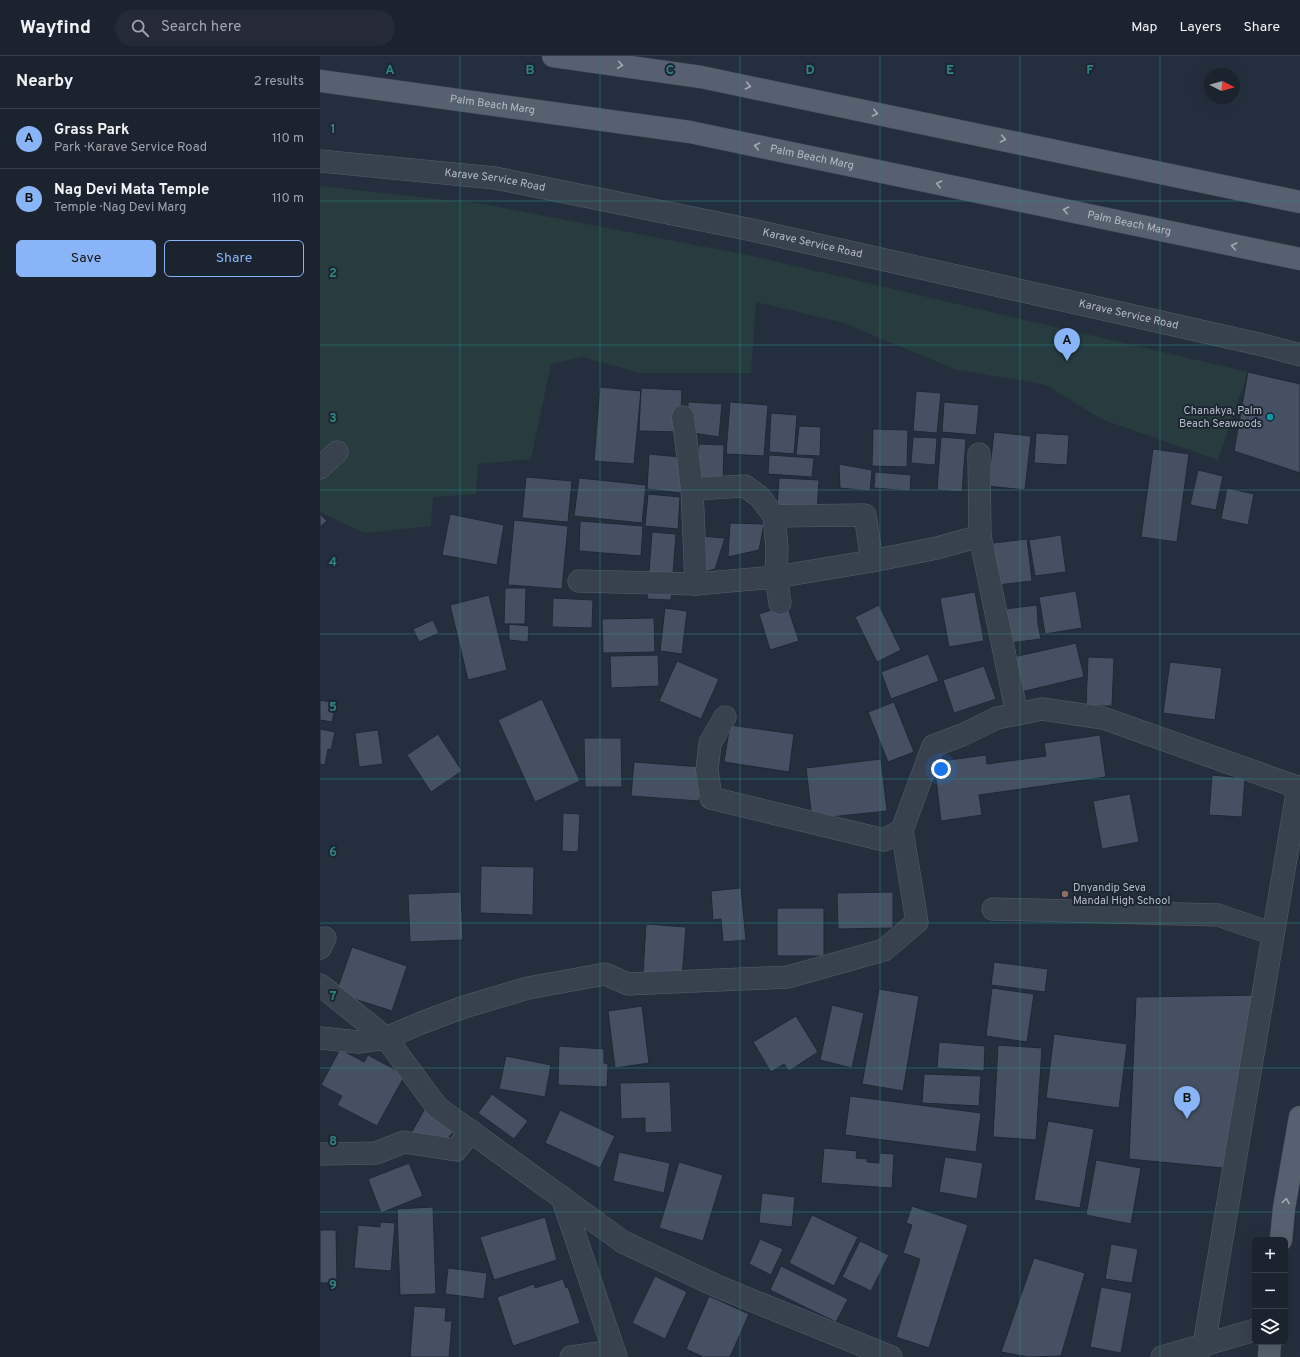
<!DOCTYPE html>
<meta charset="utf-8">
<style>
:root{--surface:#1b232e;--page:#242b36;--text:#f1f3f6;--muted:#a0a4aa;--line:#39404a;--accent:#8ab4f8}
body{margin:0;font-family:Overpass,sans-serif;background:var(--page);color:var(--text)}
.controls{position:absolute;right:12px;bottom:12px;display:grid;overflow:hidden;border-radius:6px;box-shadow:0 4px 16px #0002}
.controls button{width:36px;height:36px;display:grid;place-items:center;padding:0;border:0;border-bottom:1px solid var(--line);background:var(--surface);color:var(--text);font:20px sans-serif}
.compass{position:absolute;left:884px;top:12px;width:36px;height:36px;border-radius:50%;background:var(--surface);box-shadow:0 4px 16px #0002;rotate:96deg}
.you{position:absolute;left:621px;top:713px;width:14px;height:14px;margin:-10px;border:3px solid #fff;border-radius:50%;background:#1a73e8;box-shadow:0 0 0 6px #1a73e833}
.badge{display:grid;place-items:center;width:26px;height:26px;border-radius:50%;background:var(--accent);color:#111;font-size:13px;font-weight:700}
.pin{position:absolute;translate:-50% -33px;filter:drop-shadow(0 1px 2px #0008)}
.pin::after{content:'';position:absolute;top:21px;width:14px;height:12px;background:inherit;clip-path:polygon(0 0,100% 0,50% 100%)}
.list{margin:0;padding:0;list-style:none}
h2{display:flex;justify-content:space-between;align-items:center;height:52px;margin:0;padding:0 16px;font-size:17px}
h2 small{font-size:13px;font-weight:400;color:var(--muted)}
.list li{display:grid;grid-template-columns:26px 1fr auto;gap:12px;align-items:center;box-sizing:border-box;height:60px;padding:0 16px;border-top:1px solid var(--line)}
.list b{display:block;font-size:15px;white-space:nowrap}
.list p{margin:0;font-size:13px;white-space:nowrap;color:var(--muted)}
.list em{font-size:13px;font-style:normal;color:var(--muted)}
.actions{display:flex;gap:8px;padding:12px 16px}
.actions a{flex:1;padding:9px 0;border:1px solid var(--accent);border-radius:6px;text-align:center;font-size:14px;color:var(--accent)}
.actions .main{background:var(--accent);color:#111}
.icon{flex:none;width:22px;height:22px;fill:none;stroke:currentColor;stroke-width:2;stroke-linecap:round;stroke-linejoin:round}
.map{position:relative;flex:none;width:980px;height:1301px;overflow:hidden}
header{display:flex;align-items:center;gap:24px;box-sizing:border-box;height:56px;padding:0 20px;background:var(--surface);border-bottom:1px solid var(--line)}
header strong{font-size:19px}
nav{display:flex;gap:22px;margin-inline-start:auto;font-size:14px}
.search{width:280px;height:36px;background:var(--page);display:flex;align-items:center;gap:10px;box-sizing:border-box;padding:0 14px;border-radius:22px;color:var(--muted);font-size:15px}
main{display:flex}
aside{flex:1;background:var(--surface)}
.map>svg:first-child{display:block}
.green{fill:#263c3f}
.building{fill:#455162;stroke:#1f2835}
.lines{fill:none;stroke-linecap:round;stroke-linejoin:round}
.minor-casing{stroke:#565f6c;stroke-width:23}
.major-casing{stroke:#414a57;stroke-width:23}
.minor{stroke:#38414e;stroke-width:22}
.major{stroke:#56606e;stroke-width:22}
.oneway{stroke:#a1aab7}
.grid{fill:none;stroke:#308480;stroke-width:1;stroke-opacity:0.55}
.culture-dot{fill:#0f9aa8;stroke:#1d2633;stroke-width:1.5}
.education-dot{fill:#8d6e63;stroke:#1d2633;stroke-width:1.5}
.labels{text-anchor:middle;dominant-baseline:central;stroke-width:4;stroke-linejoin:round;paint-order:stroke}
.street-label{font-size:11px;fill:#b4bcc9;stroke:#1d2633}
.poi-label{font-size:11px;fill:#b4bcc9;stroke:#1d2633;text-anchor:end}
.grid-label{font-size:13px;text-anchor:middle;font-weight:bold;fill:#308480;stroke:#1d2633;stroke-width:4;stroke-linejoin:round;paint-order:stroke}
</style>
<header>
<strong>Wayfind</strong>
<div class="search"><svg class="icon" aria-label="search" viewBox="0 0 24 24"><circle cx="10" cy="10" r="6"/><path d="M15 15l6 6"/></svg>Search here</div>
<nav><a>Map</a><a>Layers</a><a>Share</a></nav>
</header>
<main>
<aside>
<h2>Nearby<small>2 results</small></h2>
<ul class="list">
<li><span class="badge">A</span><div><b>Grass Park</b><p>Park · Karave Service Road</p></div><em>110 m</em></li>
<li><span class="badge">B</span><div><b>Nag Devi Mata Temple</b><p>Temple · Nag Devi Marg</p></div><em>110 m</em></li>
</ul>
<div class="actions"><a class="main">Save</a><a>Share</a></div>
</aside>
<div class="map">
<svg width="980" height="1301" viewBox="0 0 980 1301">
<rect width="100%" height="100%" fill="#242f3e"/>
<path class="green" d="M0 130 164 148 432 200 928 316 898 404 781 363 726 329 634 313 524 267 436 246 431 317H319L263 301 231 308 211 403 158 408 156 438 113 441 111 470 44 477 0 456Z"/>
<path class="building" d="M928 316 980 328V417L914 395Z
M280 331 321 335 314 408 274 405Z
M321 332 362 334 360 376 319 375Z
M596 335 621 337 617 377 593 375Z
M368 346 402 348 399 381 367 376Z
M410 346 448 349 444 400 406 398Z
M624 346 659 349 656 379 622 376Z
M451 357 477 359 474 398 449 396Z
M479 370 501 371 500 400 476 399Z
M553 373 588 374 587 411 552 410Z
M674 376 711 380 705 434 668 430Z
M716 377 749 379 747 409 714 407Z
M593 381 617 382 615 409 591 407Z
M621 381 646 383 642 436 617 434Z
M379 388 404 389 403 426 377 425Z
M833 393 869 398 857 486 821 481Z
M329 398 360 401 361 437 327 433Z
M449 399 494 402 492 421 448 418Z
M519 408 552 414 550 435 520 432Z
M878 414 903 420 896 454 870 449Z
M555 416 591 419 590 435 554 432Z
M206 421 252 425 248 466 202 462Z
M259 422 326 429 322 467 254 460Z
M459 422 499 424 497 456 457 453Z
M907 432 934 438 928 469 901 463Z
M328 438 360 441 358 473 325 470Z
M0 458 7 465 0 471Z
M130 458 184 469 177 509 122 499Z
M194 464 248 470 242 533 188 529Z
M260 465 323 470 321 500 259 495Z
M410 467 444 468 439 494 408 501Z
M332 476 356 478 351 544 327 543Z
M741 479 746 516 715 520 709 484Z
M380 480 405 482 395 513 380 517Z
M707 483 712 525 678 529 673 487Z
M185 532H206L205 568H184Z
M756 535 762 572 725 578 719 541Z
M655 536 664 585 629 591 620 542Z
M169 539 187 614 148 624 130 549Z
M233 542 273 544 272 572 232 571Z
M467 549 479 585 450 594 439 558Z
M559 549 581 594 557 606 535 561Z
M717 549 718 568 721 583 689 587 685 553Z
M345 552 367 555 362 598 340 595Z
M334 562 335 596 283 597 282 563Z
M113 564 119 577 99 586 93 573Z
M189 568 209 570 208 586 189 584Z
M756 587 764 621 697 637 689 602Z
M608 598 619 625 571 643 561 616Z
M338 599 339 630 291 632 290 600Z
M768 601 794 602 792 650H766Z
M357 605 399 623 381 663 339 645Z
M850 606 902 612 895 664 843 657Z
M664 610 676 643 634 657 623 624Z
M222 643 260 725 215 746 178 664Z
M0 644 16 647 12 666 0 664Z
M574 646 594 696 568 706 548 656Z
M410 669 474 678 469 716 404 706Z
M0 673 15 676 11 694 8 693 5 709 0 708Z
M58 674 63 708 39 711 35 677Z
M118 678 142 715 111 736 87 699Z
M780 679 786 721 659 739 662 759 621 765 614 706 666 699 667 708 726 700 724 687Z
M264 682H301L302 731H265Z
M561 703 567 755 492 763 486 712Z
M314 706 382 711 379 745 311 740Z
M892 719 925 722 922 761 889 759Z
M810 738 819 786 782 793 773 745Z
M243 757 260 758 258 796 242 795Z
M161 810 214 811 213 859 160 857Z
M421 832 426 884 403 886 401 863 393 864 391 835Z
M141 836 143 884 90 886 88 838Z
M573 836V872L518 873 517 837Z
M457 852H504V900H457Z
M326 868 366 871 362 922 323 919Z
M32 891 87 910 72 955 16 937Z
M674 906 728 913 725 936 671 929Z
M672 932 714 938 707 986 666 980Z
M559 933 599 940 583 1035 542 1028Z
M943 939 913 1113 809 1103 816 941Z
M512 949 544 957 532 1012 500 1004Z
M322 950 329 1007 295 1012 288 955Z
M476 960 498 996 469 1015 464 1008 451 1016 433 986Z
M734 978 807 988 799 1052 726 1042Z
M619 986 665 990 664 1015 617 1012Z
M678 989 722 992 716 1084 673 1081Z
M239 990 284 993V1007L288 1008 287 1031 238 1029Z
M20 993 44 1006 48 999 85 1019 57 1070 17 1049 22 1040 1 1029Z
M186 1000 231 1009 225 1041 179 1033Z
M604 1018 661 1020 659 1050 602 1047Z
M350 1026 352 1076 325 1077V1062L301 1063 300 1027Z
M172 1038 208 1065 194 1083 158 1057Z
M530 1040 661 1057 656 1096 525 1079Z
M107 1049 136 1073 120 1091 90 1079Z
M240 1054 295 1080 280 1112 225 1087Z
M728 1065 774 1073 760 1152 714 1144Z
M504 1092 537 1095 536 1102 547 1103V1106L559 1107 560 1097 574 1098 572 1132 501 1127Z
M299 1096 350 1107 344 1137 293 1125Z
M625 1101 663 1107 657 1143 619 1136Z
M776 1104 821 1112 811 1168 766 1159Z
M359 1106 403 1119 383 1185 339 1172Z
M89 1107 103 1140 61 1157 48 1123Z
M442 1137 475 1141 472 1171 439 1167Z
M592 1150 648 1169 609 1292 576 1281 600 1203 583 1197 592 1169 586 1167Z
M113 1151 116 1238 80 1239 77 1153Z
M492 1159 538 1181 514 1230 469 1207Z
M225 1161 237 1204 174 1224 160 1181Z
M60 1166 75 1167 71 1215 34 1212 38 1169 60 1171Z
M0 1174H16L17 1227H0Z
M440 1183 463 1193 451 1219 429 1208Z
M540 1185 569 1199 551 1235 522 1221Z
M791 1188 818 1193 812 1227 785 1223Z
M714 1202 765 1217 741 1300 708 1301 681 1296Z
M461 1210 528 1243 516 1266 450 1234Z
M128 1212 167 1217 164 1243 125 1238Z
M335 1220 367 1236 345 1283 312 1267Z
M243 1223 246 1232 248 1231 260 1267 193 1290 177 1241 214 1228 215 1232Z
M781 1231 812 1237 801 1297 770 1291Z
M389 1240 429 1258 410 1301H383L366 1293Z
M94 1250 126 1252 125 1265H132L129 1301H90Z"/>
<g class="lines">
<g class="minor-casing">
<g id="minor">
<path id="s1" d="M0 105 175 122 432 174 943 289 980 299"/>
<path d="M363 361 372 433 376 528"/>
<path d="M659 398 660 480 697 658"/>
<path d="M0 412 17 396"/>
<path d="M372 433 425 430 440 441 454 460 545 459 552 505"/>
<path d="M454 460 457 492 456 521 460 547"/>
<path d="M259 525 376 528 456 521 552 505 617 492 660 480"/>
<path d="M405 661 390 687 387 714 391 742 564 784 582 774 613 690 642 679 677 662 722 653 783 662 980 732"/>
<path d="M673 853 898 859 953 878"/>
<path d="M0 892 5 882"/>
<path d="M0 929 4 932 66 982 117 1051 303 1186 399 1231 571 1301"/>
<path d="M0 982 38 986 66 982 101 967 144 951 208 932 285 918 308 928 468 921 564 894 597 866 582 774"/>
<path d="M3 1098 56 1097 84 1086 136 1094 151 1075"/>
<path d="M242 1141 296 1301"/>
<path d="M251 1301 294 1295"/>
<path d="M842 1301 935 1274"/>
<path d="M874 1301 884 1289 978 731"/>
</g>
</g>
<g class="major-casing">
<g id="major">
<path d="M233 0 381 21 980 146"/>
<path id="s2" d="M0 25 370 76 980 203"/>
<path d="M961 1184 964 1152 980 1061"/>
<path d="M949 1301 950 1286"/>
</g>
</g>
<use href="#minor" class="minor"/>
<use href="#major" class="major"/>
</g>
<defs><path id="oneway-chevron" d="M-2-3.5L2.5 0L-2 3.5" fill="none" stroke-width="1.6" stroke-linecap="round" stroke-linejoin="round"/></defs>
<g class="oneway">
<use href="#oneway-chevron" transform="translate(300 9) rotate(8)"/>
<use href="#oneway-chevron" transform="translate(428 30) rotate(12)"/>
<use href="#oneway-chevron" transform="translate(555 57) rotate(12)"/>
<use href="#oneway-chevron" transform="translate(683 83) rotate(12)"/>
<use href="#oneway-chevron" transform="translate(437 90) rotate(-168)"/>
<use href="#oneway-chevron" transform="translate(619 128) rotate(-168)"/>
<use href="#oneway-chevron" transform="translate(746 154) rotate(-168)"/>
<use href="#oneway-chevron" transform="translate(914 190) rotate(-168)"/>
<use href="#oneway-chevron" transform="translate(966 1145) rotate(-80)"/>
</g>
<path class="grid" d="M140 0V1301M280 0V1301M420 0V1301M560 0V1301M700 0V1301M840 0V1301M0 145H980M0 289H980M0 434H980M0 578H980M0 723H980M0 867H980M0 1012H980M0 1156H980"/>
<circle class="culture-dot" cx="950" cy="361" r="4"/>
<circle class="education-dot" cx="745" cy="838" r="4"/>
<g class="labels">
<g class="street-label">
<text stroke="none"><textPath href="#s2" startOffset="174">Palm Beach Marg</textPath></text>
<text stroke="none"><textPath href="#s2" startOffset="498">Palm Beach Marg</textPath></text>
<text stroke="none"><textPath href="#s1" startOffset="176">Karave Service Road</textPath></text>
<text stroke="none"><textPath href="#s2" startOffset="822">Palm Beach Marg</textPath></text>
<text stroke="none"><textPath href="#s1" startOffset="500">Karave Service Road</textPath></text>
<text stroke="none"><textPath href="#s1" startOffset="824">Karave Service Road</textPath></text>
</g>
<g class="poi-label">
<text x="942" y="355">Chanakya, Palm<tspan x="942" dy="13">Beach Seawoods</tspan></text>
<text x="753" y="832" text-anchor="start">Dnyandip Seva<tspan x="753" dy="13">Mandal High School</tspan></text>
</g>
</g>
<g class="grid-label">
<text x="70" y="18">A</text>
<text x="210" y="18">B</text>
<text x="350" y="18">C</text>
<text x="490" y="18">D</text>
<text x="630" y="18">E</text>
<text x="770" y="18">F</text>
<text x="13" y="77">1</text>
<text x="13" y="221">2</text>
<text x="13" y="366">3</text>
<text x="13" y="510">4</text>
<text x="13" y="655">5</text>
<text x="13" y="800">6</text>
<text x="13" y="944">7</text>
<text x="13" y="1089">8</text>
<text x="13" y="1233">9</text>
</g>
</svg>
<div class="controls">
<button>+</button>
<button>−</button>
<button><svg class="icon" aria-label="layers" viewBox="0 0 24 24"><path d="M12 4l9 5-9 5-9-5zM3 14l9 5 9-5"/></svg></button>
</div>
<svg class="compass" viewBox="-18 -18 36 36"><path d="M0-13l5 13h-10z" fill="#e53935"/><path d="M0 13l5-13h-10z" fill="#a0a4aa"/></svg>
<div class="you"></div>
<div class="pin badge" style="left:747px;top:305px">A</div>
<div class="pin badge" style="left:867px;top:1063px">B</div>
</div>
</main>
